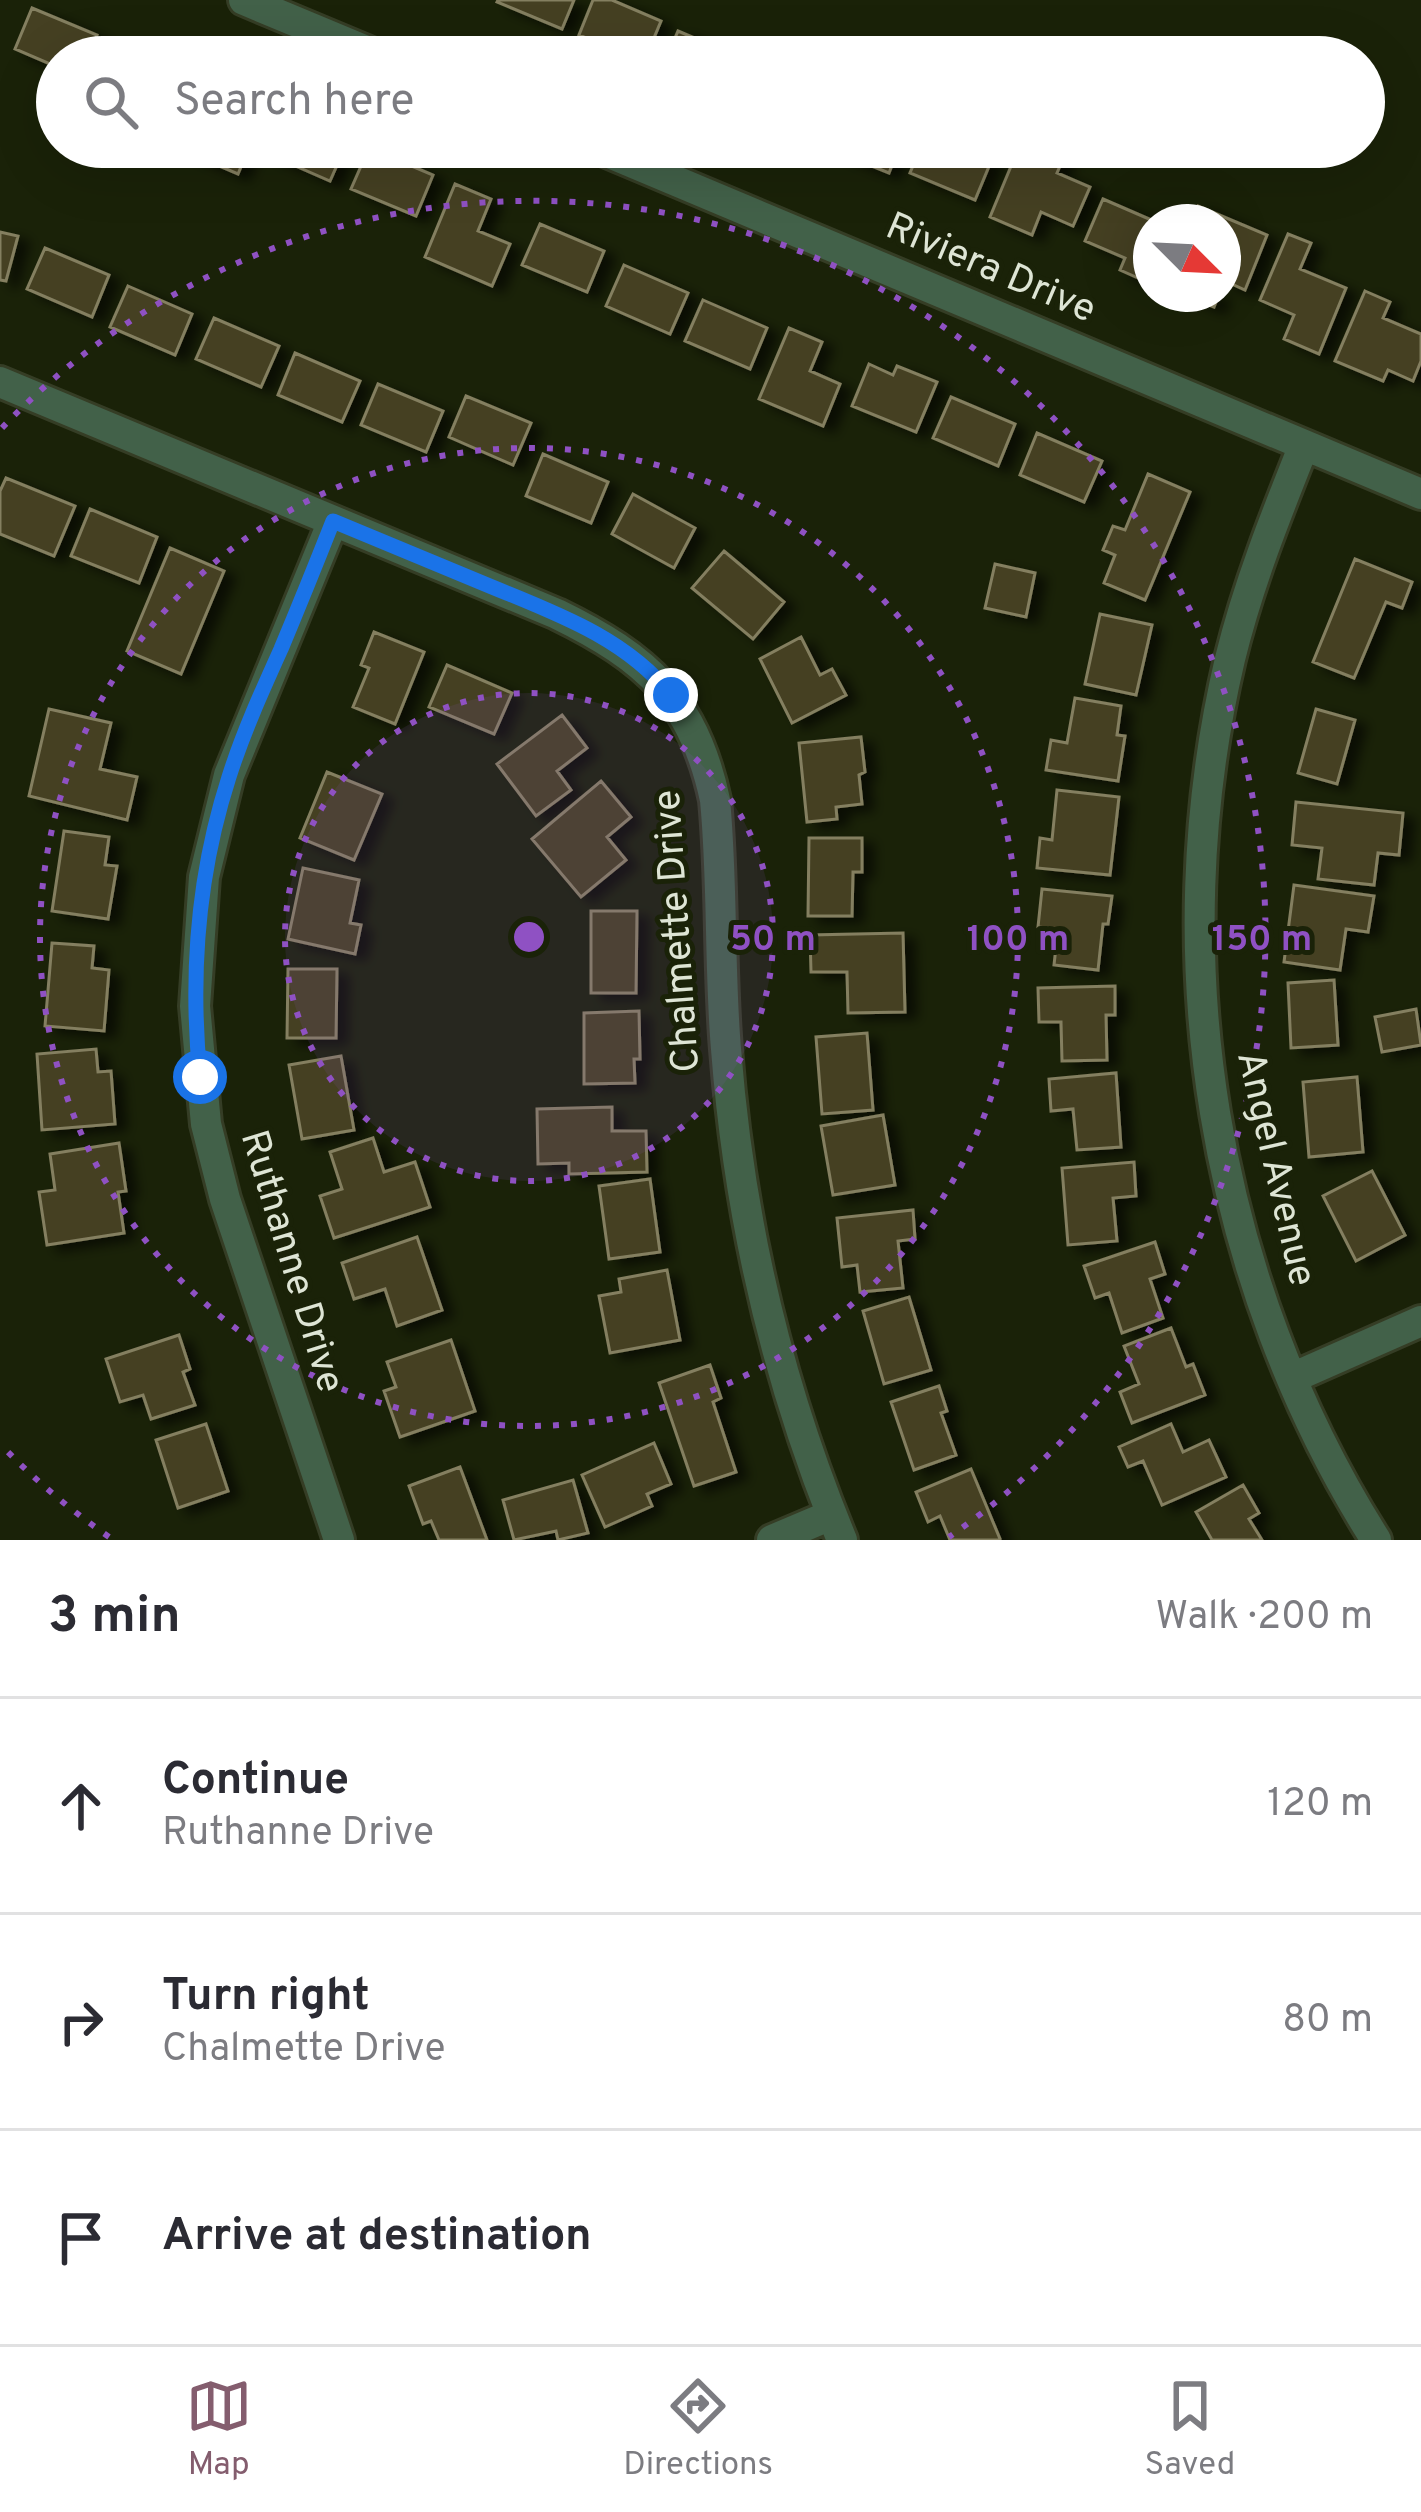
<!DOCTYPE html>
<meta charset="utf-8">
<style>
:root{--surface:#fff;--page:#f2f2f3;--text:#2b2b33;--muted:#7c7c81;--line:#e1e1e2;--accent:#845d6e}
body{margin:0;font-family:Overpass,sans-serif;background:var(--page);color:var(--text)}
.compass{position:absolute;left:1133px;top:204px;width:108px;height:108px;border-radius:50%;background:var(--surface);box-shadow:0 12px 48px #0002;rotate:114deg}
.stop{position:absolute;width:36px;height:36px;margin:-27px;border:9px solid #1a73e8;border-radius:50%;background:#fff}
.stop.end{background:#1a73e8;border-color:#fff;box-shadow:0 3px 12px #0008}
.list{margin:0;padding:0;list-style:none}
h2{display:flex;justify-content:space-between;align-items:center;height:156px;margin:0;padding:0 48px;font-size:51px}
h2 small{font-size:39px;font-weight:400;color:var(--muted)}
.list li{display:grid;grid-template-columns:78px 1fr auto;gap:36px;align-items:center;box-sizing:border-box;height:216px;padding:0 48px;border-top:3px solid var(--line)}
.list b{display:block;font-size:45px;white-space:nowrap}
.list p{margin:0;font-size:39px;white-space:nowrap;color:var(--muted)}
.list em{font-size:39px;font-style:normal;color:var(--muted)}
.icon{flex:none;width:66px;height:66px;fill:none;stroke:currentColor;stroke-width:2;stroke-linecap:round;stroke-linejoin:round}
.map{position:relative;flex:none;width:1421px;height:1540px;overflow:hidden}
.search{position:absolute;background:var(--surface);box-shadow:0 12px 48px #0002;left:36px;right:36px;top:36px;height:132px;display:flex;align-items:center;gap:30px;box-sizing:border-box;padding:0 42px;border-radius:66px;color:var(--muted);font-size:45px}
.sheet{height:804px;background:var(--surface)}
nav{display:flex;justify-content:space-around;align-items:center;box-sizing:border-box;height:168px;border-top:3px solid var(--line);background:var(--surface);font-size:33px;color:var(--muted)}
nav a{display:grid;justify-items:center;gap:6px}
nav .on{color:var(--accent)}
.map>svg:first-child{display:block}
.building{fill:#454023;stroke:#847f60;stroke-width:3;filter:url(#shadow)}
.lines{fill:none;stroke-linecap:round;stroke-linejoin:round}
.minor-casing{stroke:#353d25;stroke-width:36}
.minor{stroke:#426149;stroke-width:30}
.route{stroke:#1a73e8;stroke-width:15}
.ring{fill:none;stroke:#8f51c3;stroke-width:6;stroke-dasharray:6 12}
.labels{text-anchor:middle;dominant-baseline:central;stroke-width:10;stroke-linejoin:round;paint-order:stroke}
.street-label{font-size:39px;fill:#dee5d5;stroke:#1a2208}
.centre{fill:#8f51c3;stroke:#1a2208;stroke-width:6}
.ring-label{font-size:36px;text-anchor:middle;font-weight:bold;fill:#8f51c3;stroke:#1a2208;stroke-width:10;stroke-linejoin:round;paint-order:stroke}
</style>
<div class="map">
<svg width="1421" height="1540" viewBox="0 0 1421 1540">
<defs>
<filter id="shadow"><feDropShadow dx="11" dy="6" stdDeviation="6" flood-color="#0009"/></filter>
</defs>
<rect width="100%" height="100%" fill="#1a2208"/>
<path class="building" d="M498 0H574L562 29 497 2Z
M593 0H612L661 21 646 57H631L579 35Z
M32 8 97 35 88 57H57V67L15 49Z
M678 31 739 57H667Z
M175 147H249L238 174Z
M269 147H345L330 181 266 153Z
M825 147H899L889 173Z
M921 147H965L992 159 975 200 910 173Z
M1019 147H1068L1057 173 1090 187 1073 226 1041 212 1032 235 990 217Z
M369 148 433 175 416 216 351 189Z
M455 184 491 199 478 231 510 244 492 286 425 257Z
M1103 199 1156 222H1151V267L1145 281 1120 270 1125 258 1085 241Z
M1198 206 1267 235 1245 290 1225 281 1223 285V222H1192Z
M540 224 604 251 587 292 522 265Z
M0 232 18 236 6 281 0 280Z
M1288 234 1311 243 1300 269 1346 288 1319 354 1284 339 1294 315 1260 300Z
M45 248 109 275 92 317 27 289Z
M624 265 688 293 670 334 606 306Z
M128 286 192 314 175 355 110 327Z
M1365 291 1390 302 1383 318 1421 334V361L1413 381 1388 370 1383 381 1335 361Z
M1182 294H1219L1214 307Z
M703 300 767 328 750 369 685 341Z
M214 318 279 346 261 387 196 359Z
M789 328 822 342 810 371 840 384 823 426 759 399Z
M295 353 360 381 342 422 278 395Z
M869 364 893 375 897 366 937 382 916 432 852 406Z
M378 384 443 411 426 452 361 425Z
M466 396 531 423 513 465 449 437Z
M951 397 1015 424 998 466 933 438Z
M1037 433 1102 461 1084 502 1020 475Z
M543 454 608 482 591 523 526 496Z
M1148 474 1190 492 1145 600 1104 583 1115 555 1103 550 1113 526 1125 530Z
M6 478 75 506 54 556 0 534V491Z
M633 494 695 528 674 568 612 534Z
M90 509 157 537 139 583 71 556Z
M170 548 224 571 181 674 127 651Z
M724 551 784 602 753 639 692 588Z
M1355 559 1412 582 1402 608 1386 602 1354 678 1313 662Z
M995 564 1035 573 1026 617 985 608Z
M1100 614 1152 625 1136 695 1085 684Z
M374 632 424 652 395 724 353 707 369 668 361 665Z
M801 637 820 675 832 669 846 695 792 723 760 659Z
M447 665 512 693 494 734 429 707Z
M1075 698 1121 706 1117 735 1125 736 1118 781 1046 770 1051 740 1067 743Z
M49 709 111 723 100 769 137 777 127 820 29 796Z
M1316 709 1355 720 1337 784 1298 773Z
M562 715 587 748 557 771 571 790 536 816 497 764Z
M861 737 865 772 859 775 862 804 836 807 837 819 807 822 799 743Z
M327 772 382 794 354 860 300 838Z
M601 781 631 817 607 837 626 860 581 897 532 839Z
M1057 790 1119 797 1110 875 1037 868 1040 838 1052 840Z
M1296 802 1403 813 1399 855 1378 853 1374 885 1318 879 1322 848 1292 845Z
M64 831 109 837 105 865 117 866 108 919 52 911Z
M809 838H862V872H853L852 916H808Z
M303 868 359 880 350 923 361 925 355 954 288 939Z
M1294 885 1374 896 1368 932 1346 929 1340 970 1284 962Z
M1042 889 1112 896 1108 924H1103L1098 970 1054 965 1058 929 1038 927Z
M591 911H637L636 993H591Z
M903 933 905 1012 848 1013 847 972H811L810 935Z
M52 943 94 946 92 968 109 970 104 1031 45 1026Z
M288 969H337L336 1038H287Z
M1334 980 1338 1045 1291 1048 1288 983Z
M1115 986V1015H1106L1107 1060 1062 1061 1061 1022H1039L1038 988Z
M1416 1009 1421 1045 1382 1052 1375 1017Z
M639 1011 640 1059H634L635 1083 584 1084V1013Z
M867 1033 873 1110 822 1114 816 1037Z
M96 1049 98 1072 111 1071 115 1124 42 1130 37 1054Z
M341 1056 354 1130 302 1139 289 1065Z
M1116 1073 1121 1147 1077 1150 1073 1109 1051 1111 1049 1079Z
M1357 1077 1363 1152 1309 1157 1303 1082Z
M612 1107V1131H646L647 1172 569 1174V1163L538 1164 537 1109Z
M883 1115 895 1185 833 1195 821 1126Z
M373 1138 384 1172 415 1162 430 1207 334 1238 320 1196 342 1189 330 1152Z
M119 1143 126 1191 118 1192 124 1233 47 1245 39 1192 55 1190 50 1154Z
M1134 1162 1136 1196 1113 1198 1117 1241 1068 1245 1062 1168Z
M1372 1171 1405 1235 1356 1261 1323 1196Z
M650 1179 660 1252 609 1259 599 1186Z
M913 1210 915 1239 898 1241 903 1288 860 1292 857 1265 842 1267 837 1218Z
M417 1237 442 1310 397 1326 385 1289 354 1299 342 1263Z
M1155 1242 1165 1274 1150 1279 1163 1318 1122 1333 1109 1293 1095 1298 1084 1266Z
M667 1270 680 1340 610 1353 599 1296 621 1292 619 1279Z
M909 1297 931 1370 884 1384 863 1311Z
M1171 1328 1186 1367 1193 1364 1205 1395 1132 1423 1120 1392 1139 1384 1124 1346Z
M179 1335 190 1369 183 1372 195 1405 151 1419 143 1395 120 1402 106 1359Z
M451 1340 475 1411 400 1437 384 1391 396 1387 387 1362Z
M710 1365 721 1398 713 1402 736 1472 694 1486 659 1383Z
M939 1386 947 1411 941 1413 956 1455 914 1470 891 1402Z
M206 1424 228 1491 178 1508 156 1440Z
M1171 1424 1183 1452 1209 1440 1226 1477 1162 1505 1143 1461 1128 1467 1119 1447Z
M654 1443 671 1484 647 1494 652 1506 605 1527 582 1475Z
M460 1467 487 1540H439L431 1521 423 1524 409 1486Z
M971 1469 1000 1539 999 1540H950L940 1516 928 1522 916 1492Z
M573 1480 588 1533 558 1540 556 1531 514 1540 503 1500Z
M1243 1485 1259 1513 1249 1519 1262 1540H1212L1196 1512Z"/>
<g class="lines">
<g class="minor-casing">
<path id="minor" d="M244 0 381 57
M595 147 1421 494
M0 382 557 614C647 658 694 700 715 800 723 883 719 966 726 1049 739 1218 777 1383 842 1540
M1304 445C1276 515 1248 585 1230 659 1160 957 1212 1281 1376 1540
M333 521 229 775 204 877 195 1006 206 1124 225 1199 339 1540
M1292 1378 1421 1321
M772 1540 831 1515"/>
</g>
<use href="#minor" class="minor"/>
</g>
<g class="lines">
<path class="route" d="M200 1077C190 976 198 873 229 777 243 733 262 691 281 649 299 606 316 564 333 521 382 541 431 562 480 582 549 611 623 635 671 695"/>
</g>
<circle cx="529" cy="937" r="244" fill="#8f51c3" fill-opacity=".12"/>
<g class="ring">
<circle cx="529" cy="937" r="244"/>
<circle cx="529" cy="937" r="489"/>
<path d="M109 1537A733 733 0 0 1 2 1446M2 428A733 733 0 1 1 949 1537"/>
</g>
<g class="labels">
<g class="street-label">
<text transform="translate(990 270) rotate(23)">Riviera Drive</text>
<text transform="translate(679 931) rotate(-94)">Chalmette Drive</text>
<text transform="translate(1274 1169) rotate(77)">Angel Avenue</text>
<text transform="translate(290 1262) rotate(73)">Ruthanne Drive</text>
</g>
</g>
<circle cx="529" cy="937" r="18" class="centre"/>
<g class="ring-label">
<text x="773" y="950">50 m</text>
<text x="1018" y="950">100 m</text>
<text x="1262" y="950">150 m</text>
</g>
</svg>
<svg class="compass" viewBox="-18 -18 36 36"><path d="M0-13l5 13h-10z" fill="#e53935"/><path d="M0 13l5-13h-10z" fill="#7c7c81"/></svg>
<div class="stop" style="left:200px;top:1077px"></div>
<div class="stop end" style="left:671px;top:695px"></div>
<div class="search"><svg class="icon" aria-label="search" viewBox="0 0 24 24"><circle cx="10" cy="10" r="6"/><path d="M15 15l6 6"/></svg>Search here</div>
</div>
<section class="sheet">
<h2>3 min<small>Walk · 200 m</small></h2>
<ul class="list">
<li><svg class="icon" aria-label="ahead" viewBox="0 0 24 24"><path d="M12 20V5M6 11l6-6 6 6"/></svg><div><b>Continue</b><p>Ruthanne Drive</p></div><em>120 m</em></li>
<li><svg class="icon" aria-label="right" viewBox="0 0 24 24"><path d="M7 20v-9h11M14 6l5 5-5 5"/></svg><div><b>Turn right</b><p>Chalmette Drive</p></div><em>80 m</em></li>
<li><svg class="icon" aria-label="arrive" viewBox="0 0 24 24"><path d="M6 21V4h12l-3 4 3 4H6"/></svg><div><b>Arrive at destination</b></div></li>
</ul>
</section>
<nav>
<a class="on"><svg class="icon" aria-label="map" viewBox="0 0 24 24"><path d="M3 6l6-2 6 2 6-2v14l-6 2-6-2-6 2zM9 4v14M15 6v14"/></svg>Map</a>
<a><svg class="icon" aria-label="directions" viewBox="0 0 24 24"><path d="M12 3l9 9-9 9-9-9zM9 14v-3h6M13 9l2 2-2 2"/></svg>Directions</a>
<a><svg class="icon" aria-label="saved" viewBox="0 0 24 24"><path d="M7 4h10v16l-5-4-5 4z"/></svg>Saved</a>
</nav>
